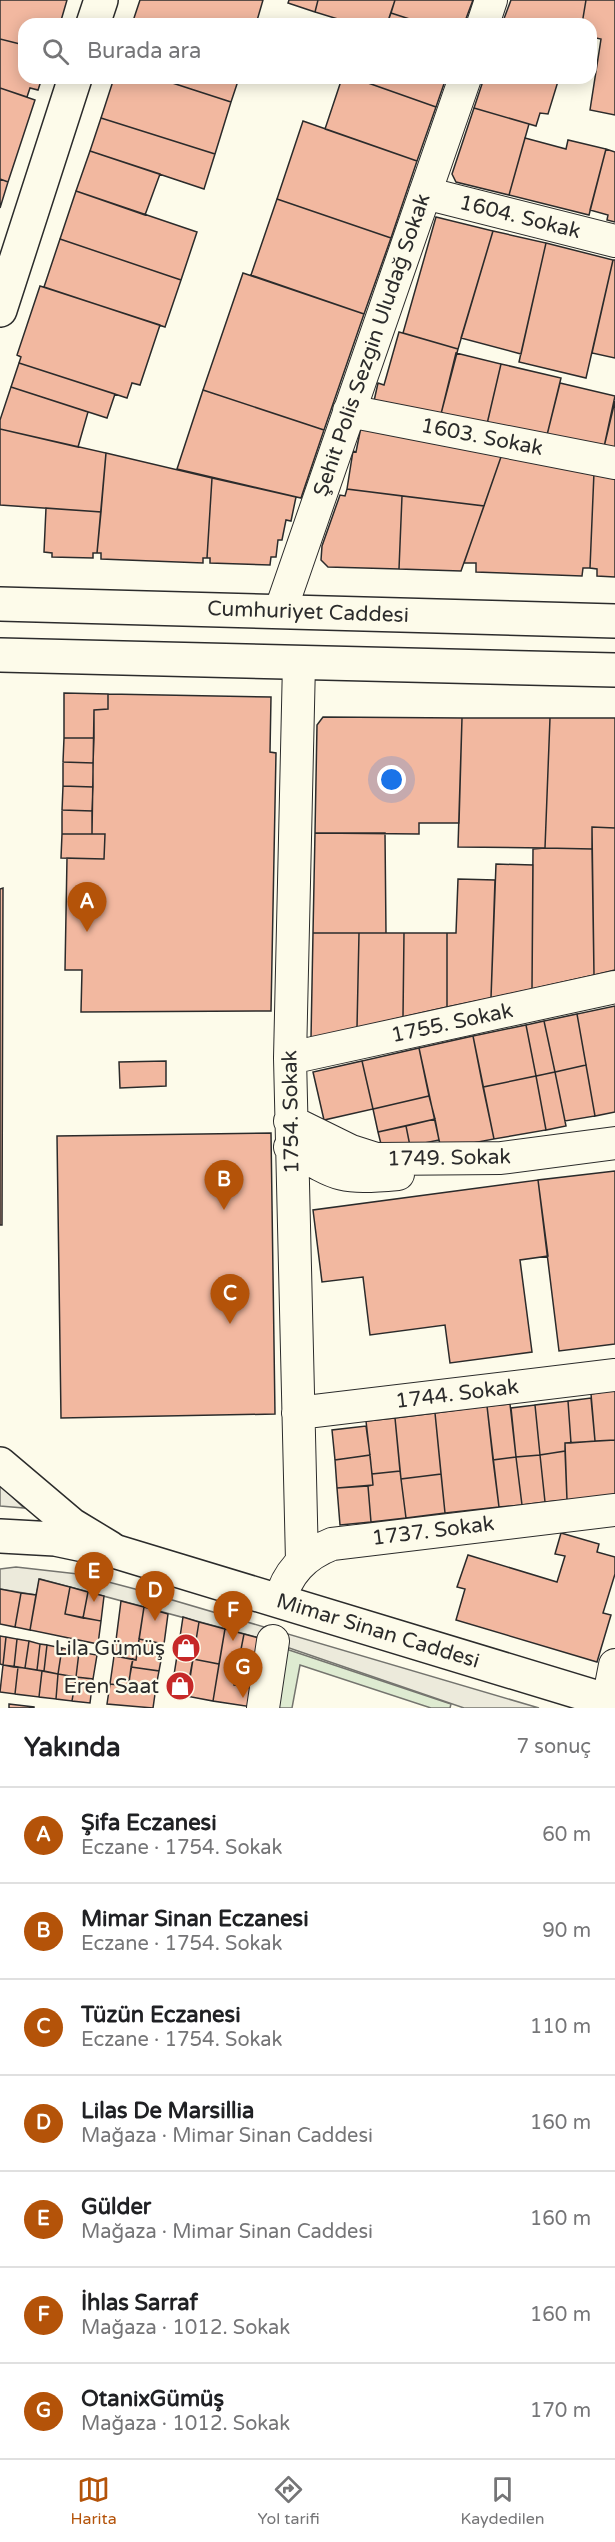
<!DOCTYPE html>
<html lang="tr">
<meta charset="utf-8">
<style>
:root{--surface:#fff;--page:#f2f2f2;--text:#202124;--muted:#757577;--line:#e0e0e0;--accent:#b45309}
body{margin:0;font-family:"Varela Round",sans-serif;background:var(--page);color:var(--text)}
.you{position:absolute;left:392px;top:780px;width:21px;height:21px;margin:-15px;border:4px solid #fff;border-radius:50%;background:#1a73e8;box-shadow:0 0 0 9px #1a73e833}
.badge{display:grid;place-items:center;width:39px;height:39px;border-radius:50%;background:var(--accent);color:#fff;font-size:20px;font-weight:700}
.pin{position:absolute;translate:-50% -50px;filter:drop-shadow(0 2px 3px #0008)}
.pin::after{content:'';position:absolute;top:32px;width:21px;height:18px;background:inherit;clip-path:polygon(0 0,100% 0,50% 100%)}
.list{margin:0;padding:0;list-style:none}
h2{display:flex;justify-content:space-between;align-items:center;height:78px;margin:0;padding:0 24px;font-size:26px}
h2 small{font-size:20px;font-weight:400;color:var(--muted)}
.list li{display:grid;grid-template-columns:39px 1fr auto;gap:18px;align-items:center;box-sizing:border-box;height:96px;padding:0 24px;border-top:2px solid var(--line)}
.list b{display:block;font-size:22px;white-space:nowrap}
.list p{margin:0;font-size:20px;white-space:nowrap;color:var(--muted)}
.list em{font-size:20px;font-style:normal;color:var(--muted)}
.icon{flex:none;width:33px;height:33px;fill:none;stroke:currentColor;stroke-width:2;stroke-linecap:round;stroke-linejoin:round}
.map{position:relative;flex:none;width:615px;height:1708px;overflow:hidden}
.search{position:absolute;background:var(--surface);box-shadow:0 3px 15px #0003;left:18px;right:18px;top:18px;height:66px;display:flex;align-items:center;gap:15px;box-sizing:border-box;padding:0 21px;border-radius:18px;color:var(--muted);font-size:22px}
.sheet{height:750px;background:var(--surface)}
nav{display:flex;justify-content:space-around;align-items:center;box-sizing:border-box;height:84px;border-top:2px solid var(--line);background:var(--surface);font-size:16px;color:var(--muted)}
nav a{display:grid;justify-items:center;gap:3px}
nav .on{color:var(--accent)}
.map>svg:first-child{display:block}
.green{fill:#deebd1;stroke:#74746e;stroke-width:1.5}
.parking{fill:#eceadb;stroke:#74746e;stroke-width:1.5}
.building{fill:#f2b8a0;stroke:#2b2b2b;stroke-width:1.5}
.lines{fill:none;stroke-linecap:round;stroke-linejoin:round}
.street-casing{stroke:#2b2b2b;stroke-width:34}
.secondary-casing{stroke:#2b2b2b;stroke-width:36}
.primary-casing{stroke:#2b2b2b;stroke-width:36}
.street{stroke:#fdfbea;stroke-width:32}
.secondary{stroke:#fdfbea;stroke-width:33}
.primary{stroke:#fdfbea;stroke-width:33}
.labels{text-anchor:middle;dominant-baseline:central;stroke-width:4.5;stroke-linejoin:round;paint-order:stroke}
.street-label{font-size:21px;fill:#2b2b2b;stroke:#fdfbea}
.poi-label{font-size:21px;fill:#2b2b2b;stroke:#fdfbea;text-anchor:end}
</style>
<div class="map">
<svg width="615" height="1708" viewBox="0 0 615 1708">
<rect width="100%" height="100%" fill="#fdfbea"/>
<path class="green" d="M286 1649 451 1704 450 1708H431L300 1665 292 1708H277Z"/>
<path class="parking" d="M0 1485 24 1508 0 1506Z
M16 1567 78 1574 135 1589 539 1708H464L263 1639 40 1579 36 1595 0 1589V1569Z"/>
<path class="building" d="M0 0H67L60 24H24V45L0 39Z
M140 0H263L256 24H132Z
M289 0H318L315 12 288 3Z
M318 0H395L387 24H354L315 12Z
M395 0H473L464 24H425L391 13Z
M511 0H586L582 24H502Z
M586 0H615V115L590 110 601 39 591 37V24H582Z
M391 13 425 24H387Z
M0 39 24 45V78H42L38 90 30 88 27 97 0 88Z
M114 78H157L231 102 215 154 101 118Z
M157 78H239L231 102Z
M342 78H354L436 107 417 161 325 129Z
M354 78H446L436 107Z
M484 78H559L548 114 540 113 536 126 474 108Z
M0 88 35 100 8 182 0 179Z
M474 108 529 124 509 195 456 182 452 174Z
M101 118 215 154 204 189 90 151Z
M303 121 417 161 391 238 277 199Z
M525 138 566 149 568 140 606 149 589 215 509 195Z
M606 149 615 152V222L607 220 608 215 590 210Z
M90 151 160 174 145 215 76 191Z
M0 179 8 182 0 208Z
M76 191 197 232 181 280 60 239Z
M277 199 391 238 364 314 251 275Z
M436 217 493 231 458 349 403 333Z
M493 231 546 243 521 354 461 338Z
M60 239 181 280 165 327 44 287Z
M546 243 613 260 586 378 519 362Z
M613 260H615V358L592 353Z
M243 273 364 314 324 430 203 390Z
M40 286 160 325 140 385 132 383 127 398 19 363 21 357 17 355Z
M399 332 458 349 441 414 374 401 378 383 384 385Z
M456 353 501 364 487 424 441 414Z
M19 363 115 394 107 418 11 387Z
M501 364 561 378 547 435 487 424Z
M560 383 615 396 604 447 547 435Z
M11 387 88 412 78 447 0 429V420Z
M203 390 324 430 301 498 177 469Z
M615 401V449L604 447Z
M361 427 502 454 484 506 347 489 353 451 356 452Z
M0 429 106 453 101 512 0 505Z
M106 453 212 478 207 558H203V563L101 559V553H97Z
M502 454 594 472 590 568H583L582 576 476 572V563H464Z
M594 472 615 476V577L597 576V569L590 568Z
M212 478 296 497 291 521 286 520 282 540H278L276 557H271L270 565 210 563V558H207Z
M347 489 402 496 399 569 328 567 321 560 322 546 340 495 345 496Z
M402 496 484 506 461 571 399 569Z
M46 508 101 512 97 553H93V558L52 557V553L44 552Z
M64 693 108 694V709L94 710V738H64Z
M108 694 271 697 270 752 276 753 271 1011 81 1012 82 970H65L67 858 104 859 105 834H92L94 710 108 709Z
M323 717 462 718 459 823H419V834L315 833 317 725Z
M462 718H550L545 848 458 847Z
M550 718H615V828L592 827V849L545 848Z
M64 738H94L93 763 63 762Z
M63 762 93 763V787L63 786Z
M63 786 93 787 92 811 62 810Z
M62 810 92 811V834H62Z
M592 827 615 828V970L594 975Z
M315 833H385L386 933H313Z
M62 834H105L104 859 61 858Z
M545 848 592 849 594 975 532 989 533 849Z
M496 864 533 865 532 989 491 998Z
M458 879 495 880 491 998 447 1007V933H456Z
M3 888 2 1225H0V889Z
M313 933H359L357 1028 311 1038Z
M359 933H404L403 1017 357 1028Z
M404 933H447V1007L403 1017Z
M615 1006V1112L595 1116 577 1014Z
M577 1014 586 1065 555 1072 544 1021Z
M544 1021 555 1072 536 1076 526 1025Z
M526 1025 536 1076 483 1087 473 1036Z
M473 1036 494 1139 441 1149 419 1048Z
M419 1048 429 1096 373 1109 362 1061Z
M166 1061V1086L120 1088 119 1062Z
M362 1061 373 1109 324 1120 313 1072Z
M586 1065 595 1116 565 1121 555 1072Z
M555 1072 566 1126 546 1130 536 1076Z
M536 1076 546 1130 494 1139 483 1087Z
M429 1096 435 1119 378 1132 373 1109Z
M435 1119 439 1140 410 1146 406 1126Z
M406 1126 410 1146 383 1152 378 1132Z
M271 1133 275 1414 61 1418 57 1136Z
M615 1171V1344L559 1351 538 1180Z
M538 1180 548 1256 520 1260 532 1352 450 1363 445 1325 370 1335 363 1277 322 1282 313 1210Z
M615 1390V1440L595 1441 591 1394Z
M591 1398 595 1441 571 1443 568 1401Z
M568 1401 571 1443H565V1451L540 1455 535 1405Z
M510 1404 516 1457 493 1460 487 1406Z
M535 1405 540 1455 516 1457 511 1408Z
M487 1406 499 1507 445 1513 435 1413Z
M435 1413 441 1474 401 1479 395 1418Z
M395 1418 400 1471 372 1474 366 1421Z
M366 1426 370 1455 335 1460 332 1430Z
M615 1440V1497L567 1500 565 1443Z
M565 1451 567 1500 545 1502 540 1455Z
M370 1455 373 1485 337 1488 335 1460Z
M540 1455 545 1502 522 1505 516 1457Z
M516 1457 522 1505 499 1507 493 1460Z
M400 1471 406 1518 371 1522 368 1486 373 1485 372 1474Z
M441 1474 445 1513 406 1518 401 1479Z
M368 1486 371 1522 340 1525 337 1488Z
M561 1533 599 1544 597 1552 615 1557V1574L603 1613 611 1615 597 1662 456 1620 465 1589 457 1587 468 1555 557 1582 565 1556 555 1554Z
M39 1579 70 1587 65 1614 101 1621 98 1644 30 1630Z
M70 1587 88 1592 83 1618 65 1614Z
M0 1589 21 1593 15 1627 0 1624Z
M88 1592 104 1596 101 1621 83 1618Z
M21 1593 36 1595 30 1630 15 1627Z
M121 1601 144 1607 136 1660 114 1656Z
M144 1607 168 1614 164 1644 139 1639Z
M183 1617 199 1622 196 1640 180 1637Z
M199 1622 225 1629 219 1664 193 1659Z
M225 1629 244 1634 234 1685 255 1689 252 1707 213 1701Z
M244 1634 263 1639 255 1689 234 1685Z
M0 1636 6 1637 3 1665 0 1664Z
M6 1637 17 1639 14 1667 3 1665Z
M180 1637 196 1640 193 1659 177 1656Z
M17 1639 29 1641 25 1668 14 1667Z
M139 1639 164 1644 159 1671 131 1667 133 1659 136 1660Z
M29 1641 40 1644 37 1670 25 1668Z
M40 1644 47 1645 44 1671 37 1670Z
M47 1645 62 1648 58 1674 44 1671Z
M62 1648 79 1652 76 1677 58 1674Z
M79 1652 97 1655 93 1679 76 1677Z
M114 1656 133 1659 128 1686 110 1684Z
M177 1656 193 1659 190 1678 174 1675Z
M193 1659 219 1664 213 1701 186 1696Z
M3 1665 18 1667 15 1694 0 1692Z
M18 1667 42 1671 39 1697 15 1694Z
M131 1667 159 1671 156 1687 129 1683Z
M42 1671 58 1674 56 1699 39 1697Z
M58 1674 76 1677 72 1701 56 1699Z
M174 1675 190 1678 186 1696 171 1694Z
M76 1677 93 1679 90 1703 72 1701Z
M129 1683 156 1687 153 1708 107 1704 110 1684 128 1686Z
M9 1704 34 1707V1708H9Z"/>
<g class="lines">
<g class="street-casing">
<path id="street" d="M483 24 491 0
M425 193 615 241
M349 411 615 463
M280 612 465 78
M299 663 290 1058 302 1561
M290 1058 615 987
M290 1121 351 1151 376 1159 501 1158 615 1143
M290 1147C339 1177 341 1179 398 1174
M298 1413 615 1375
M280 1601C287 1573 304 1555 332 1544L615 1510
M608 1701 615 1665
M263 1708 273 1641"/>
</g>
<g class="secondary-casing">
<path id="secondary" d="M93 24 101 0
M0 310 75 78
M0 604 615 621
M0 655 615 670
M0 1464 72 1525 110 1548"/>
</g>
<g class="primary-casing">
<path id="primary" d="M0 1536 55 1539 117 1552 615 1703"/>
</g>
<use href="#street" class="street"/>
<use href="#secondary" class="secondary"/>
<use href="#primary" class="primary"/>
</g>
<defs>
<g id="shop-disc" transform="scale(1.5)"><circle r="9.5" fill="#c62828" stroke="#fdfbea"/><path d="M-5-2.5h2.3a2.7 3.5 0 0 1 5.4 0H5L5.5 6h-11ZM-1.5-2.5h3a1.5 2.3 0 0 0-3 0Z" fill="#fff"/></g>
</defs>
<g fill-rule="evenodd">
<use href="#shop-disc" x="186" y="1648"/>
<use href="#shop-disc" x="180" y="1686"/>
</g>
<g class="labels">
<g class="street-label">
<text transform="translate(520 217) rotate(14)">1604. Sokak</text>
<text transform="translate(372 345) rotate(-71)">Şehit Polis Sezgin Uludağ Sokak</text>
<text transform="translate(482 437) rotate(11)">1603. Sokak</text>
<text transform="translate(308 612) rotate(2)">Cumhuriyet Caddesi</text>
<text transform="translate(452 1023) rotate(-12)">1755. Sokak</text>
<text transform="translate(291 1112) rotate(-91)">1754. Sokak</text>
<text transform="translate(449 1158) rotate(-1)">1749. Sokak</text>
<text transform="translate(457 1394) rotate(-7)">1744. Sokak</text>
<text transform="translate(433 1531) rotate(-7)">1737. Sokak</text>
<text transform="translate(378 1631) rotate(17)">Mimar Sinan Caddesi</text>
</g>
<g class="poi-label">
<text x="165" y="1648">Lila Gümüş</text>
<text x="159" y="1686">Eren Saat</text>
</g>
</g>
</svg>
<div class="you"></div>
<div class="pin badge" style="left:87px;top:932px">A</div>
<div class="pin badge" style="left:224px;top:1210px">B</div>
<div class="pin badge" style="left:230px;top:1324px">C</div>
<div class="pin badge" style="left:155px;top:1621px">D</div>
<div class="pin badge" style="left:94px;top:1602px">E</div>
<div class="pin badge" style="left:233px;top:1641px">F</div>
<div class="pin badge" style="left:243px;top:1698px">G</div>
<div class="search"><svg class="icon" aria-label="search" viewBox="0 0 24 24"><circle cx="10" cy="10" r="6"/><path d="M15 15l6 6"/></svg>Burada ara</div>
</div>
<section class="sheet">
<h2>Yakında<small>7 sonuç</small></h2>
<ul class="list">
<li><span class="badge">A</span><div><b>Şifa Eczanesi</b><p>Eczane · 1754. Sokak</p></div><em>60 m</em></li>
<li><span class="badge">B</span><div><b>Mimar Sinan Eczanesi</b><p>Eczane · 1754. Sokak</p></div><em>90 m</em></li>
<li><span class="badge">C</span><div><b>Tüzün Eczanesi</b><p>Eczane · 1754. Sokak</p></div><em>110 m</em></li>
<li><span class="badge">D</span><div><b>Lilas De Marsillia</b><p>Mağaza · Mimar Sinan Caddesi</p></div><em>160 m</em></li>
<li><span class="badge">E</span><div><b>Gülder</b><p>Mağaza · Mimar Sinan Caddesi</p></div><em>160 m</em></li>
<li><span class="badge">F</span><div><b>İhlas Sarraf</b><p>Mağaza · 1012. Sokak</p></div><em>160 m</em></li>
<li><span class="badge">G</span><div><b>OtanixGümüş</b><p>Mağaza · 1012. Sokak</p></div><em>170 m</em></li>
</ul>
</section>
<nav>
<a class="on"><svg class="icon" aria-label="map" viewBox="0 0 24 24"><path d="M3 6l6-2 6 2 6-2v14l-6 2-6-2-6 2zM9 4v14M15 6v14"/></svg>Harita</a>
<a><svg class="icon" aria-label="directions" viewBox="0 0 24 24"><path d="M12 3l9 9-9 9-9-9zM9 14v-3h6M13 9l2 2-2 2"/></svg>Yol tarifi</a>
<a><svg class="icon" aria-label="saved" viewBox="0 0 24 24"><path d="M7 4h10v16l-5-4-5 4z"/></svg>Kaydedilen</a>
</nav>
